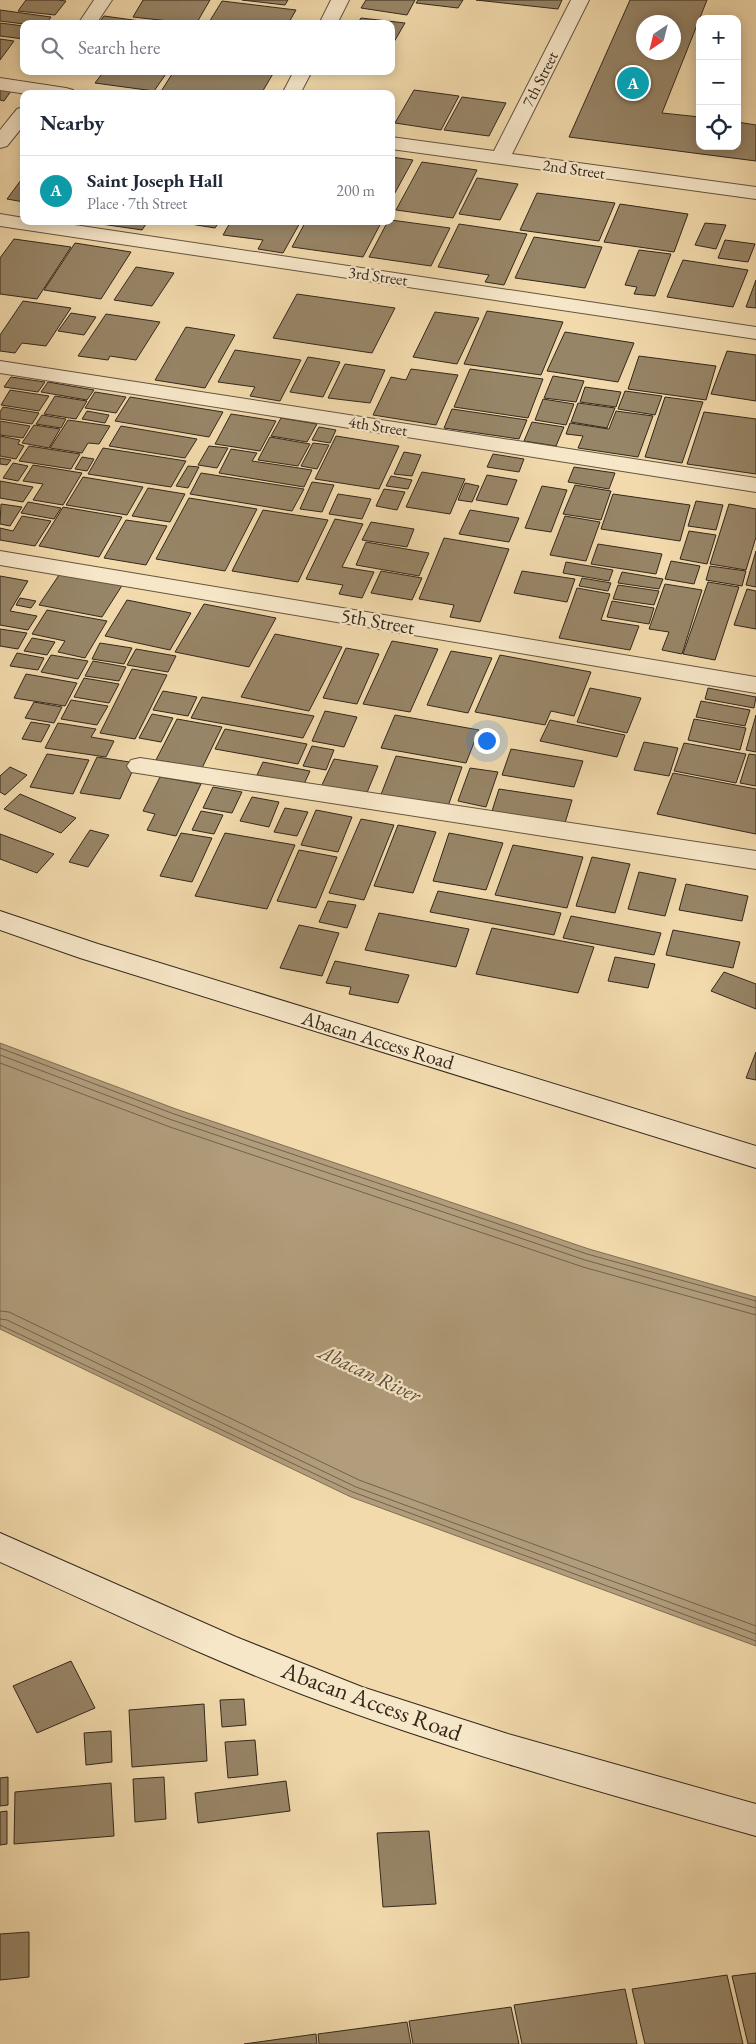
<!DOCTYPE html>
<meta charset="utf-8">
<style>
:root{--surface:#fff;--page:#f6f6f7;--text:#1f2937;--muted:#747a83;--line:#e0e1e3;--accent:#8f2418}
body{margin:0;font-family:"EB Garamond",serif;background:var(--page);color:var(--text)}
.controls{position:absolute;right:15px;top:15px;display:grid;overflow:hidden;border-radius:10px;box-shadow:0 2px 12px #0003}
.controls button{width:45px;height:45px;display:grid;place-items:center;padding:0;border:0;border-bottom:1px solid var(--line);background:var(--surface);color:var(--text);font:25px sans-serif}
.compass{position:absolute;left:636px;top:15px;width:45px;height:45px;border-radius:50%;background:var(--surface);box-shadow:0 2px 12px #0003;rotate:215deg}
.you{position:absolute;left:486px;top:740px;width:18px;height:18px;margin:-12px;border:4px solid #fff;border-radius:50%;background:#1a73e8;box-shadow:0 0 0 8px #1a73e833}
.badge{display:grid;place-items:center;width:32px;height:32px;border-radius:50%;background:var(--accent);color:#fff;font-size:16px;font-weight:700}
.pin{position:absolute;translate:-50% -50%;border:2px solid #fff;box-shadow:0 1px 5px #0006}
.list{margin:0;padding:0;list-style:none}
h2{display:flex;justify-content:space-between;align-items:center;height:65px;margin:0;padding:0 20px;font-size:21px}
h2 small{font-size:16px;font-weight:400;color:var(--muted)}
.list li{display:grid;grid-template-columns:32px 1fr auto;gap:15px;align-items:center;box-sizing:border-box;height:70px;padding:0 20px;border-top:1px solid var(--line)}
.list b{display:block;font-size:19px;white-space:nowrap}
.list p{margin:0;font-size:16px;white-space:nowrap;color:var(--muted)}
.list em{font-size:16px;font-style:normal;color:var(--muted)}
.icon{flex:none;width:28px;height:28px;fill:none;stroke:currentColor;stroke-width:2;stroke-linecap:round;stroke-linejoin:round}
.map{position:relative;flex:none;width:756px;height:2044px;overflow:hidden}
.search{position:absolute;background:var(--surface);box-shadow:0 2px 12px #0003;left:20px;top:20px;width:375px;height:55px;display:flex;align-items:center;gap:12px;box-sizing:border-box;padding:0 18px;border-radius:10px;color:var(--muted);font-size:19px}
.panel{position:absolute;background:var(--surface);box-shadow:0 2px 12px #0003;left:20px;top:90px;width:375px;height:135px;border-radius:10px}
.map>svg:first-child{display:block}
.water{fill:#b19d7b;stroke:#7f6e55}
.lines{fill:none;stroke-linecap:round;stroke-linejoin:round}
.shore{stroke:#72624c;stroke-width:1}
.building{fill:#978567;stroke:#34281c;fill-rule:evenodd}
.street-casing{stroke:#645440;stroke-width:2}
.secondary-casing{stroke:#34281c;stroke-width:2}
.street{fill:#f7e7c9;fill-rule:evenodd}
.secondary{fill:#f7e7c9;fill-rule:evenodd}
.labels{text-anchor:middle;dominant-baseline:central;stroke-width:4.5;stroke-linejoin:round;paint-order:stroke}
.far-street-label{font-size:16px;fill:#34281c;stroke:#f7e7c9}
.street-label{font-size:20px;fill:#34281c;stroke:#f7e7c9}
.water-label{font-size:21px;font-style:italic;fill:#5a4b38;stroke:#f7e7c9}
.near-street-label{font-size:24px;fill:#34281c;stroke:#f7e7c9}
</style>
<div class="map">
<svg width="756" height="2044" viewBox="0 0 756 2044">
<rect width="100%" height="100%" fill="#f2daac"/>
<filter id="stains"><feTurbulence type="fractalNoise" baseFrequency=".004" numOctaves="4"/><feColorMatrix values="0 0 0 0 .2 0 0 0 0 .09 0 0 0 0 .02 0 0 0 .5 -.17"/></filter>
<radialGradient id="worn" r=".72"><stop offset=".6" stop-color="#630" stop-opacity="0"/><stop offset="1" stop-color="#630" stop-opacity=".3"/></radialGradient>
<path class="water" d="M0 1043 176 1109 589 1249 756 1297V1646L351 1497 0 1329Z"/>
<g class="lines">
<path class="shore" d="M0 1048 174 1114 587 1254 756 1301
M0 1055 172 1120 585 1260 756 1308
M0 1063 170 1127 583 1267 756 1315
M0 1311 9 1312 359 1480 756 1626
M0 1319 7 1320 356 1487 756 1634
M0 1325 353 1492 756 1641"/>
</g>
<path class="building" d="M26 0H58L66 1 55 15 18 11Z
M143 0H210L196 24 133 17Z
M242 0H288L285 5Z
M366 0H415L407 15 361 8Z
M418 0H463L458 8 416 3Z
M476 0H562L558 9Z
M630 0H707L662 113 700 117V146H737V122L756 125V161L569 137ZM644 22H674V52H644Z
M222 1 296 10 288 24H208Z
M0 10 51 17 46 24H24L0 21Z
M104 16 162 24H98Z
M361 18 405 23 391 47V24H357Z
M0 23 24 26V39L0 36Z
M0 39 14 41 0 60Z
M104 71H168L154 91 95 83Z
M174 71H269L274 72 261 94 160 93Z
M0 89 11 91 4 101 0 100Z
M414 90 459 96 441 130 395 123Z
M462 97 506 103 489 136 444 130Z
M391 157 413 160 391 200Z
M422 162 477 170 453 218 396 210Z
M24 176V202L7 199Z
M477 178 518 184 500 220 459 214Z
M537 193 615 203 599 241 520 230Z
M620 204 688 214 674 252 604 242Z
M391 220 450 228 431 266 369 257 388 221Z
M81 221H148L142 230Z
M172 221H220L215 228Z
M231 221H301L283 253 258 249 263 240 223 235Z
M306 221H382L363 257 292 247Z
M705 223 726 225 716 249 695 245Z
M459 224 527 234 504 285 485 282 489 275 438 267Z
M534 237 602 247 585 288 515 278Z
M14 239 71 247 37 299 0 294V258Z
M725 240 755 244 748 262 718 258Z
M75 243 131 252 101 299 44 290Z
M639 250 671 254 655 296 634 294 637 287 625 285Z
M683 260 748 270 733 307 667 297Z
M136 267 174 273 152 306 114 300Z
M756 280V308L746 307Z
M297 294 395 308 372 353 273 338Z
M23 301 71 308 46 346 22 343 15 353 0 351V335Z
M487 311 563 322 541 375 464 364Z
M435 312 479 318 457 364 413 357Z
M71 313 96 317 84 335 58 331Z
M106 314 160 322 136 360 110 356 108 360 78 356Z
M186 327 235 335 205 388 155 380Z
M565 332 634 343 618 382 547 371Z
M235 350 301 360 280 401 250 396 255 387 218 382Z
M727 351 756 355V401L711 394Z
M639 356 716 366 706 400 628 389Z
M308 357 340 362 323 397 290 392Z
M345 364 385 370 370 403 328 398Z
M411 369 458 375 436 425 373 415 391 377 406 380Z
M470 369 543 379 528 418 454 407Z
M553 376 584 381 576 402 544 398Z
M11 377 45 382 38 392 4 387Z
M48 382 94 390 87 400 41 392Z
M585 387 621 392 616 407 580 402Z
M10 390 49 396 39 411 1 405Z
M625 391 662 396 655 415 618 409Z
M95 392 126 397 116 413 85 408Z
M55 396 87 401 76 419 44 414Z
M130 397 223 412 209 437 115 421Z
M665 397 703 402 682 463 645 457Z
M543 399 574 404 566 425 535 420Z
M578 403 615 408 607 428 571 422Z
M3 407 39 413 32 424 0 419V412Z
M452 409 527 420 519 439 444 428Z
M87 411 109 415 105 423 82 419Z
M616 411 653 416 638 457 578 448 583 436 566 434 570 423 609 429Z
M704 412 756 419V474L687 464Z
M231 414 276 421 260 451 215 444Z
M42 415 66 419 61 428 36 424Z
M281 418 317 424 307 442 271 436Z
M68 420 110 426 99 444 88 443 82 453 50 448Z
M0 421 30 426 23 438 0 435Z
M532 422 564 427 556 446 524 441Z
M34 425 60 429 49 448 22 443Z
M121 426 197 439 185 458 109 446Z
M319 427 336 430 330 443 312 440Z
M0 436 20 440 18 444 24 446 16 459 0 456Z
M336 436 399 446 379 489 315 479Z
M270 437 310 444 298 466 258 460Z
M313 443 329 445 317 469 301 466Z
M29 446 80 454 71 469 19 461Z
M209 446 228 448 217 468 198 465Z
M103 448 186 461 171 487 88 474Z
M231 449 257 453 252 461 312 470 304 487 219 473Z
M404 452 421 455 412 476 394 474Z
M493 454 524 459 519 472 487 467Z
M82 457 94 459 87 471 75 469Z
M0 458 11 460 7 465 0 464Z
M13 463 28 466 18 481 3 478Z
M33 465 82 473 63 505 33 500 43 484 23 481Z
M188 466 199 467 188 488 176 486Z
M574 467 615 473 609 489 568 482Z
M422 472 465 479 450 514 406 507Z
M201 473 304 489 292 511 190 494Z
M487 475 517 480 507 505 476 500Z
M391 476 412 480 408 489 386 486Z
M83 477 143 487 127 515 66 505Z
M0 481 33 487 23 502 0 498Z
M312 482 334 485 322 512 300 509Z
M465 483 479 486 472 502 458 500Z
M575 485 611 491 601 520 563 514Z
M542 486 567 490 551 532 525 528Z
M148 488 185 494 170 522 132 516Z
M384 489 405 492 397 510 376 506Z
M338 494 371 499 362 519 329 514Z
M613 494 690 505 680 541 601 529Z
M189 498 257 509 225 571 156 559Z
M696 501 723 505 716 530 688 526Z
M28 502 61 508 54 519 21 513Z
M1 504 22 507 10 526 0 524Z
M729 504 756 509V537L746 570 710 564Z
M63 507 122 517 99 557 39 546Z
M263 510 328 520 298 582 232 571Z
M470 510 519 518 509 542 459 534Z
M22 516 51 521 35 546 0 540V528L13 531Z
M565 516 600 522 586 561 550 555Z
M335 519 363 524 342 567 374 572 362 598 339 594 343 585 306 579Z
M126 520 167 526 146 565 104 558Z
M371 522 414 529 407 547 362 540Z
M689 531 716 535 707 564 680 559Z
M444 538 509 549 480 622 450 617 454 605 419 599Z
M366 542 429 553 419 576 356 565Z
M598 544 662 554 656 574 591 564Z
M756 551V587L746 585Z
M671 561 700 566 694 584 665 579Z
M566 562 613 570 609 581 563 573Z
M710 566 746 571 742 586 706 580Z
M381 571 422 578 412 600 371 593Z
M522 571 575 579 567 602 514 593Z
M61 572 123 584 102 617 39 605Z
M622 572 663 579 659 589 618 583Z
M0 576 28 581 10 611 37 616 28 630 0 625Z
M582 578 611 583 608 591 579 586Z
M708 582 739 587 715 660 683 654Z
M665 584 702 590 682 654 662 650 669 632 649 629Z
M618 585 659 591 654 605 613 599Z
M577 588 610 594 601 620 639 626 630 650 559 638Z
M747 589 756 591V629L734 625Z
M20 598 36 601 31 608 16 605Z
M127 600 191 613 170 650 105 636Z
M612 601 654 608 649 624 607 617Z
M204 604 276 618 249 667 175 652Z
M47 610 107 621 85 658 58 652 65 641 32 634Z
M0 629 27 633 18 649 0 646Z
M275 634 342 647 309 711 241 697Z
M32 638 55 642 47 655 24 651Z
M392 641 438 649 410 712 363 704Z
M100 643 132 648 124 664 92 659Z
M346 648 379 654 357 704 323 698Z
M136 649 176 656 168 672 127 665Z
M451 651 492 658 468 713 427 705Z
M17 653 44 658 38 670 10 666Z
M51 655 88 661 78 679 41 672Z
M500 655 591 672 574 716 551 711 545 725 475 712Z
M93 661 126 667 119 681 85 676Z
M132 669 167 675 135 739 100 733Z
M26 674 77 683 65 706 14 698Z
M84 678 119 684 109 703 74 697Z
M590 688 641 698 627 733 577 722Z
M708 688 756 697 754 708 705 699Z
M163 691 197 697 188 716 153 710Z
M202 697 314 716 303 738 191 718Z
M71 700 108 706 97 725 61 719Z
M701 701 750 710 745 726 696 717Z
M34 702 62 707 54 723 25 718Z
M325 711 357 717 344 747 312 741Z
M152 714 173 718 161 742 139 738Z
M395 715 479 730 466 763 381 748Z
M756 715V752L746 750Z
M177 719 222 727 202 768 156 760Z
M694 719 746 728 740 750 688 740Z
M550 720 625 735 617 757 540 741Z
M31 722 50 725 41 742 22 739Z
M58 723 96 729 91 737 114 741 106 757 45 748Z
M225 729 307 744 298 764 215 749Z
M644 742 678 748 669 776 634 770Z
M684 743 746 754 736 783 674 771Z
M312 746 334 750 326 770 303 766Z
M511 749 583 761 574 787 502 775Z
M47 754 89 760 73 794 30 787Z
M749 754 756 755V786L740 783Z
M396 756 462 767 447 809 380 797Z
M97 757 136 763 120 799 80 793Z
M334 759 378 766 366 795 321 787Z
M263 762 310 771 304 784 257 775Z
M10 767 27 775 5 795 0 792V776Z
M470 768 498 772 486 807 458 801Z
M673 773 756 789V834L657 814Z
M160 777 201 784 176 836 147 830 155 814 143 811Z
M213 787 242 792 232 813 203 808Z
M499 789 572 800 565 823 492 811Z
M20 794 76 818 61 833 4 809Z
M252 797 279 802 269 827 240 821Z
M285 808 308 812 297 836 274 832Z
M316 810 352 817 338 852 301 845Z
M201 811 223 815 214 834 192 830Z
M361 819 394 825 364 900 329 893Z
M398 825 436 832 413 893 374 886Z
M90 830 109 835 88 867 69 862Z
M181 833 212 838 192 882 160 876Z
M225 833 295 845 267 909 195 896Z
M449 833 503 843 486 890 433 881Z
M0 834 54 854 37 873 0 859Z
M513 845 583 857 567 908 495 895Z
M299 850 337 857 316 908 277 901Z
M592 857 630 864 615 913 576 906Z
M639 872 676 879 665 916 628 909Z
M686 884 748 896 742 921 679 910Z
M438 891 561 913 554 935 430 912Z
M328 901 356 905 347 928 319 922Z
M379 913 469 929 456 967 365 950Z
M571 916 661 933 654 955 563 938Z
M299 925 339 933 322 976 280 968Z
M492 928 594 947 578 993 476 974Z
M673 930 740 942 733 968 666 955Z
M615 957 655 964 648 988 608 981Z
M335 961 409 975 398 1003 349 994 351 987 326 983Z
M724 972 756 984V1009L711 991Z
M756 1052V1080L746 1078Z
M71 1661 95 1708 37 1733 13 1686Z
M244 1699 246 1725 222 1727 220 1700Z
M204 1704 207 1761 132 1767 129 1710Z
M111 1731 112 1762 86 1765 84 1733Z
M255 1740 258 1775 228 1778 225 1742Z
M8 1777V1805L0 1806V1778Z
M164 1777 166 1819 135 1822 133 1779Z
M286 1781 290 1811 198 1823 195 1793Z
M111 1783 114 1836 14 1844 15 1792Z
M7 1811V1844L0 1845V1812Z
M429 1831 436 1904 383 1907 377 1833Z
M29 1932V1977L0 1980V1934Z
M756 1973V2044H748L732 1976Z
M727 1975 743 2044H645L632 1989Z
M625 1989 637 2044H522L514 2005Z
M511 2007 519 2044H413L409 2021Z
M407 2022 411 2044H319L318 2034Z
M316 2034 317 2044H244Z"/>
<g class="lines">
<g class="street-casing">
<path id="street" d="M94 0H112L96 24H78Z
M331 0H349L337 24H319Z
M571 0H589L512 154 756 187V199L391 149V137L494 151Z
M294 71H312L300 94H282Z
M0 78 66 88 73 90 75 94H27L0 90Z
M24 107V125L7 146 0 148V130L17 109Z
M0 214 24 218V221H48L756 327V339L0 226Z
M0 361 756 478V492L0 373Z
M0 551 756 677V693L0 565Z
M140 758 756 851V869L131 772 127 766 131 760Z"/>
</g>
<g class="secondary-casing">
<path id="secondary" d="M0 911 98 944 756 1146V1168L80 958 0 930Z
M0 1533 236 1637 362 1687 508 1734 756 1804V1836C604 1793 452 1751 304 1695 201 1656 101 1607 0 1562Z"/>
</g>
<use href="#street" class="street"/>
<use href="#secondary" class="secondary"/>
</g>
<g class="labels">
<g class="far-street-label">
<text transform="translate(540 79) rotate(-63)">7th Street</text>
<text transform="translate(574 169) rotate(8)">2nd Street</text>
<text transform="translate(378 276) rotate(8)">3rd Street</text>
<text transform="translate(378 426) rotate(9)">4th Street</text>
</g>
<g class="street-label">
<text transform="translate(378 621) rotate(10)">5th Street</text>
<text transform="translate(378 1040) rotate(17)">Abacan Access Road</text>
</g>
<g class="water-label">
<text transform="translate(370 1373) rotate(25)">Abacan River</text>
</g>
<g class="near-street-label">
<text transform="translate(372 1701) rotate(20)">Abacan Access Road</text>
</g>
</g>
<rect width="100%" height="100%" filter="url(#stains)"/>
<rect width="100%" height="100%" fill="url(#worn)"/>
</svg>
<div class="controls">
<button>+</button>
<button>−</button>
<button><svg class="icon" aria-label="locate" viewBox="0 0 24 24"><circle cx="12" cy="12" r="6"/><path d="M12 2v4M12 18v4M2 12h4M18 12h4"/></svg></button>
</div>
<svg class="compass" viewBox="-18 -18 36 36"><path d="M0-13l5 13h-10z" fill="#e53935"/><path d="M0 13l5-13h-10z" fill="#747a83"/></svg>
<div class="you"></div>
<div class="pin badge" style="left:633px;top:83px;background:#0f9aa8">A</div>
<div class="search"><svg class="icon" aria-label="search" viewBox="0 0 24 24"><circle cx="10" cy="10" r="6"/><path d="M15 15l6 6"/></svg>Search here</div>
<section class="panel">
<h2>Nearby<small></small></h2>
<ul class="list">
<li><span class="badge" style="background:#0f9aa8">A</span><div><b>Saint Joseph Hall</b><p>Place · 7th Street</p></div><em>200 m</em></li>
</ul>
</section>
</div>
